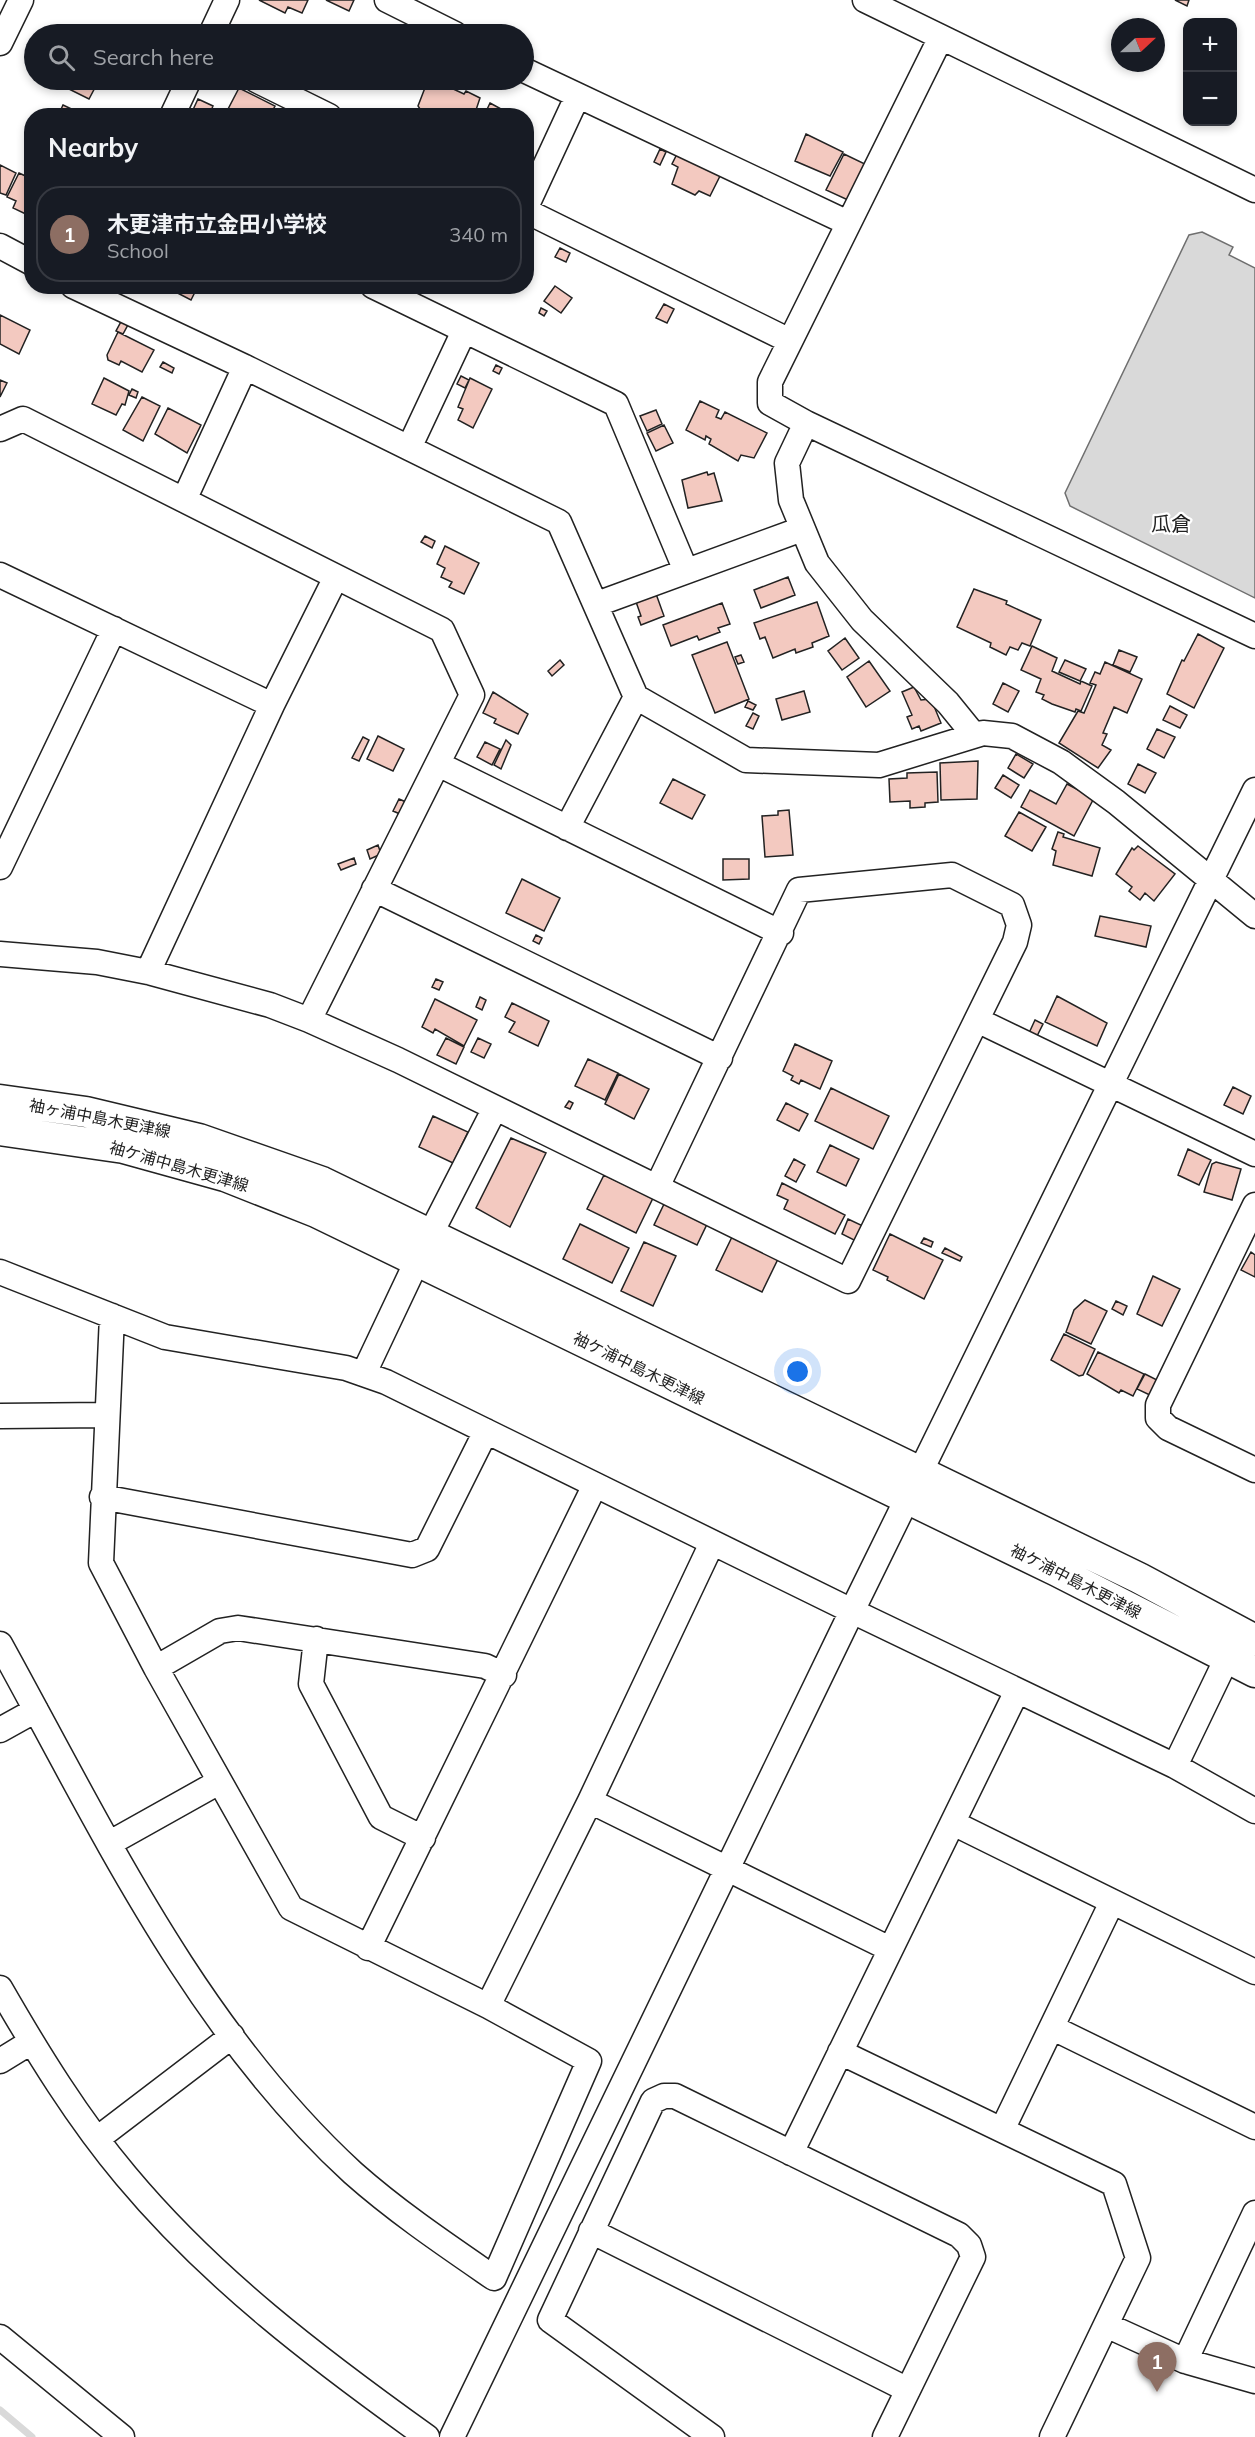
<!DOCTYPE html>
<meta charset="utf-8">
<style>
:root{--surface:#171b24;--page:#242831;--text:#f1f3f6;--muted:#9ea1a6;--line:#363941;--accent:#c62828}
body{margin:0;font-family:Mulish,"Noto Sans JP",sans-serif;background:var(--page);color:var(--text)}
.controls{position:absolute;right:18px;top:18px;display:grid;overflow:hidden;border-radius:12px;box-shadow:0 3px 9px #0003}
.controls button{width:54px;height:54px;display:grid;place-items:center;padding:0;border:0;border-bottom:2px solid var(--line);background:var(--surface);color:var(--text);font:30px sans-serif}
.compass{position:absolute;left:1111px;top:18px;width:54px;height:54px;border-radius:50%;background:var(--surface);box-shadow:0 3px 9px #0003;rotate:68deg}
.you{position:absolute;left:798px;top:1372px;width:21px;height:21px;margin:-15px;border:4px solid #fff;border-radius:50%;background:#1a73e8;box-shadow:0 0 0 9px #1a73e833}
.badge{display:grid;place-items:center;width:39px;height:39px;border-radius:50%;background:var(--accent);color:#fff;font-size:20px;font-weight:700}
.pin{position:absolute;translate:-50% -50px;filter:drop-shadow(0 2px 3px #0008)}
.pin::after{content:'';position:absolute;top:32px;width:21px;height:18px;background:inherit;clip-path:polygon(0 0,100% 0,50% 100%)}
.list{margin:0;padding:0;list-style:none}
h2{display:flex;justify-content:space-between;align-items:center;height:78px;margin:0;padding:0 24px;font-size:26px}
h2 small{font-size:20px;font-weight:400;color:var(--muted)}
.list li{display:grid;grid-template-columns:39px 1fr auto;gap:18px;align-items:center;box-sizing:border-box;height:96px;margin:0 12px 12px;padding:0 12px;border:2px solid var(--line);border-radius:24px}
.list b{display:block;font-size:22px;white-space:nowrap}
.list p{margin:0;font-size:20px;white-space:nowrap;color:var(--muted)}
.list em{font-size:20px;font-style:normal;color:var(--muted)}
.icon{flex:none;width:33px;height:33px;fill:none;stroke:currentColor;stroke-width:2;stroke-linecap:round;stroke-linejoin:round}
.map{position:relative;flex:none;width:1255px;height:2437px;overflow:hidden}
.search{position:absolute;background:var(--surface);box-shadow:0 3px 9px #0003;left:24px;top:24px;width:510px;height:66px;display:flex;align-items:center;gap:15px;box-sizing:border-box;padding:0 21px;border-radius:33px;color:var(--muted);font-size:22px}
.panel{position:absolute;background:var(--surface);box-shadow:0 3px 9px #0003;left:24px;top:108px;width:510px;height:186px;border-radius:24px}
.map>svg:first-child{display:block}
.water{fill:#d9d9d9;stroke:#6f6f6f;stroke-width:1.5}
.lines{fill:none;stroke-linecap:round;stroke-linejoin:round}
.stream{stroke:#d9d9d9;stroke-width:7}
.building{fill:#f3c9c0;stroke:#222;stroke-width:1.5}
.minor-casing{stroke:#222;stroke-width:27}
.major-casing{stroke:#222;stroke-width:33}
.minor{stroke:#fff;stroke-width:24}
.major{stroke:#fff;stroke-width:30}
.labels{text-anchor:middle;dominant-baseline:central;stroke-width:4.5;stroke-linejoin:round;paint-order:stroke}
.street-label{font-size:16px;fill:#222;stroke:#fff}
.quarter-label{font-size:20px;fill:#222;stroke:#fff}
</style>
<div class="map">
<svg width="1255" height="2437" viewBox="0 0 1255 2437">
<rect width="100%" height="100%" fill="#fff"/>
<path class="water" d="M1202 232 1233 247 1229 255 1255 268V598L1070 506 1065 493 1189 235Z"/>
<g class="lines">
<path class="stream" d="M0 2410 32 2437"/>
</g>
<path class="building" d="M259 0H308L302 13 288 7 285 13Z
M326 0H354L349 11Z
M1175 0H1189L1187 6Z
M57 80H99L89 99 63 86 64 83Z
M428 80H434L464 94 466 91 480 98 474 116H431L420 109 418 106Z
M239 88 275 106 270 116H231L226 113Z
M198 99 213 106 209 116 191 114Z
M490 103 514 116H484Z
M63 105 82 114V116H58Z
M806 134 843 152 830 176 795 161Z
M660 149 666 152 660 165 654 162Z
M678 152 720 176 710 196 699 191 695 195 672 184 678 167 672 164Z
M844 154 867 165 848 200 826 190Z
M0 165 16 173 6 195 0 193Z
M19 173 32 179V217L13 208 16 201 7 197Z
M560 248 570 253 566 262 555 257Z
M164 286H198L191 300Z
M555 286 572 298 561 313 544 301Z
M664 304 674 309 667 323 656 318Z
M541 308 547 311 544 316 539 313Z
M0 315 30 330 19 354 0 344Z
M123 318 130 321 123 334 116 331Z
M118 332 154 350 142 372 121 361 119 365 108 360 107 355Z
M163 362 174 368 172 373 160 367Z
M496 365 502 368 499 374 493 371Z
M461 376 469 380 465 388 457 384Z
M104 378 129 391 125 405 122 404 116 415 92 404Z
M470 378 492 389 473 428 458 420 463 409 458 407Z
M0 380 7 383 0 397Z
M132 389 138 392 136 398 129 395Z
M142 397 160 406 143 441 123 430Z
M700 401 719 410 716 417 721 419 725 412 767 433 754 458 741 455 738 461 709 444 711 439 706 436 705 440 686 430Z
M168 408 201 425 187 453 155 434Z
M656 410 662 424 647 431 640 416Z
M664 425 673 443 656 451 647 433Z
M707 472 708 475 714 473 722 501 688 508 682 480Z
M425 536 435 541 432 548 421 542Z
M445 546 479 563 464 594 449 587 452 582 441 577 445 568 437 564Z
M788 577 795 595 761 608 754 590Z
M974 589 1007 601 1006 604 1041 620 1030 646 1022 643 1018 650 1010 647 1006 655 990 647 991 643 957 627Z
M655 591 664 616 641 625 638 617 641 616 635 599Z
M817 602 829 636 812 643 813 647 796 653 795 649 773 658 765 637 760 639 754 623Z
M722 603 730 624 718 628 720 632 699 640 697 636 671 646 663 625Z
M1198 634 1224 648 1194 708 1167 694 1182 660 1184 661Z
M845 638 859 658 842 670 828 651Z
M727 642 749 699 715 713 692 655Z
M1032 646 1057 658 1052 671 1080 684 1081 681 1092 686 1081 711 1076 709 1075 712 1052 704 1042 699 1044 695 1036 692 1041 679 1021 670Z
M1119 650 1137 657 1130 672 1113 665Z
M741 655 744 662 738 664 735 657Z
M560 660 564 665 552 676 548 671Z
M1065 660 1086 669 1080 681 1059 672Z
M869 661 890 691 866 707 847 677Z
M1105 662 1142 679 1127 713 1114 707 1103 733 1107 734 1102 745 1111 750 1098 768 1059 743 1078 711 1084 713 1096 685 1090 683 1095 672 1100 674Z
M1003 683 1019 691 1008 712 993 704Z
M914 687 921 700 931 699 941 723 921 731 919 726 912 729 907 717 912 715 902 692Z
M804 691 810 712 782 720 776 699Z
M493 692 528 714 518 734 494 723 496 719 483 713Z
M748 701 756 705 753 710 745 707Z
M1170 706 1187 715 1180 728 1163 720Z
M753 713 759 716 753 729 746 726Z
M1157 729 1175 737 1164 758 1147 749Z
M378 736 404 749 393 771 367 759Z
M363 737 369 740 359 761 352 758Z
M506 740 511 745 501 769 494 765Z
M485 742 500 749 492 765 477 757Z
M1016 754 1033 764 1024 778 1008 768Z
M978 761 977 799 941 800 940 763Z
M1138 764 1156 773 1145 793 1128 784Z
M937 772 938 802 925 803V807L910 808V801L890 802 889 779 907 778V773Z
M1003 775 1019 785 1011 798 995 788Z
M673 779 705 795 692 819 660 803Z
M1067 784 1094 798 1074 836 1021 807 1030 790 1056 804Z
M399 799 406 802 400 814 393 811Z
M789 810 793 855 765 857 762 816 778 815V811Z
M1019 812 1046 827 1032 851 1005 836Z
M1058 832 1064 834 1063 837 1100 848 1092 876 1053 865 1056 851 1052 849Z
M378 845 381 854 370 859 367 850Z
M1138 846 1175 874 1154 901 1145 893 1140 900 1129 891 1132 887 1116 874 1132 848 1134 850Z
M354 858 356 864 341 870 338 864Z
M723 859H749V879L723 880Z
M522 879 560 898 544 931 506 913Z
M1100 916 1151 926 1146 947 1095 936Z
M536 935 542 938 539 944 533 941Z
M436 979 443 982 439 990 432 987Z
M1057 996 1107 1023 1097 1046 1045 1022Z
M480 997 486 1000 482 1010 476 1007Z
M435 999 477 1020 464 1046 435 1029 433 1033 422 1027Z
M512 1003 549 1021 538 1046 509 1032 515 1022 505 1017Z
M1035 1020 1043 1024 1037 1036 1029 1033Z
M446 1038 464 1047 456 1064 437 1055Z
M478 1038 491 1044 484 1058 471 1052Z
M795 1044 832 1061 820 1089 801 1080 799 1084 791 1080 793 1076 783 1071Z
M588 1059 618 1073 605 1100 575 1086Z
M619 1074 649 1089 634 1119 605 1104Z
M1233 1087 1251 1096 1243 1114 1224 1105Z
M831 1088 889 1116 873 1149 815 1121Z
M569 1101 573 1103 570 1109 565 1107Z
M786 1103 808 1114 799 1131 777 1120Z
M433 1116 468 1132 453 1163 419 1147Z
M511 1138 546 1153 510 1227 476 1208Z
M830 1145 859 1159 846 1186 817 1172Z
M1188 1149 1211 1160 1199 1185 1178 1175Z
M794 1159 805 1165 796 1182 785 1176Z
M1216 1162 1241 1169 1232 1200 1204 1192 1212 1164Z
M604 1175 653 1198 636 1233 587 1209Z
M782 1183 845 1215 835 1234 784 1209 788 1200 777 1195Z
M666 1200 709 1220 697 1245 654 1225Z
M848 1219 863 1226 856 1241 842 1234Z
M580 1224 629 1248 612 1283 563 1259Z
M890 1234 943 1260 924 1299 887 1280 888 1277 873 1270Z
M732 1237 778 1259 762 1292 716 1270Z
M924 1238 933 1242 931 1247 921 1243Z
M644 1242 676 1256 653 1306 621 1291Z
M945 1248 962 1257 960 1261 942 1253Z
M1251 1252 1255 1255V1277L1241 1270Z
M1153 1276 1180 1289 1162 1326 1137 1314Z
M1085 1300 1107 1311 1091 1344 1066 1332 1074 1310Z
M1116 1301 1127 1306 1123 1315 1112 1309Z
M1064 1334 1095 1349 1083 1375 1079 1376 1051 1360Z
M1098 1352 1144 1374 1133 1396 1121 1390 1119 1393 1087 1374Z
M1145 1374 1161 1382 1154 1397 1137 1389Z"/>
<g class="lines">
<g class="minor-casing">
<path id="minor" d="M387 0 455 34
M865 0 1255 190
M211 34 227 0
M941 37 770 382V403L806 423 787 463 791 500 817 563 862 620 948 703 974 735
M0 43 21 0
M524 70 848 223
M256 80 329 116
M172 116 189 80
M526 207 577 97
M526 211 790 341
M0 246 32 263
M73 286 245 367 559 522 636 697 746 760 879 765 983 733 1012 736 1061 762 1116 802 1255 916
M373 286 616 404 686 571
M806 423 1255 636
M0 429 23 419 442 630 472 695 309 1020
M409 448 464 331
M184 500 245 367
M0 575 272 705
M597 604 802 529
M438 764 781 933
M567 828 636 697
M0 867 114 629
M374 889 720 1058
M0 954 97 962 148 972 270 1005 309 1020 398 1060 848 1281 1015 942 1019 925 1012 905 952 875 799 890 657 1187
M148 972 272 705 336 577
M977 1020 1255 1154
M1255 1205 1158 1405V1418L1168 1428 1255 1470
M431 1233 495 1108
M0 1272 165 1337 346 1368 386 1382 852 1611 1175 1766 1255 1811
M364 1373 417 1261
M0 1416 106 1415
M102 1497 412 1555 427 1549 486 1431
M316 1639 311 1684 381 1817 423 1838
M0 1644C102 1829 195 2028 353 2173 397 2212 446 2245 494 2278L589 2061 488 2006 291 1908 156 1668 101 1563 112 1316
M156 1668 220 1631 238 1628 485 1666 504 1675
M0 1730 36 1710
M1175 1766 1227 1658
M590 1801 890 1949
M953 1823 1255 1972
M110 1843 219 1782
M368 1948 595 1485
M0 1988C38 2054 78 2119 126 2176 212 2279 318 2359 427 2437
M488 2006 590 1801 712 1543
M1053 2028 1255 2127
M840 2052 1114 2184 1138 2258 1052 2437
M0 2061 31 2042
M1002 2130 1112 1902
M97 2139 232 2036
M791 2153 1017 1691
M591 2231 908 2390
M1106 2325 1185 2361 1255 2381
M0 2337 122 2437
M1185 2361 1255 2213
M452 2437 852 1611 1255 790
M712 2437 550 2320 653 2101 664 2096H675L959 2235 969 2245 973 2257 885 2437"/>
</g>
<g class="major-casing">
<path id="major" d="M0 1100 86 1112 199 1139 322 1182 1139 1578 1255 1640
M0 1130 124 1148 225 1176 316 1212 1057 1571 1255 1672"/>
</g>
<use href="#minor" class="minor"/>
<use href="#major" class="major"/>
</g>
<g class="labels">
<g class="street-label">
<text transform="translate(100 1118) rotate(11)">袖ヶ浦中島木更津線</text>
<text transform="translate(179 1166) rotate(16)">袖ケ浦中島木更津線</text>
<text transform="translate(639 1368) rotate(26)">袖ケ浦中島木更津線</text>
<text transform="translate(1076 1581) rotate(27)">袖ケ浦中島木更津線</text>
</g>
<g class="quarter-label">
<text x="1171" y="523">瓜倉</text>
</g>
</g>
</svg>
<div class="controls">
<button>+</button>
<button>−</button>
</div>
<svg class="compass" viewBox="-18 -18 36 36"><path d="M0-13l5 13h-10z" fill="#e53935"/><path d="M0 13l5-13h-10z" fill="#9ea1a6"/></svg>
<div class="you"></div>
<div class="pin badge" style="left:1157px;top:2392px;background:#8d6e63">1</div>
<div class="search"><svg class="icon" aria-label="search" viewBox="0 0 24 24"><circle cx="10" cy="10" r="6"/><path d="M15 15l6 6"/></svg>Search here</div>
<section class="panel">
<h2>Nearby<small></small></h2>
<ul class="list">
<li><span class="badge" style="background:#8d6e63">1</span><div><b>木更津市立金田小学校</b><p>School</p></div><em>340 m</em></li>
</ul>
</section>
</div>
